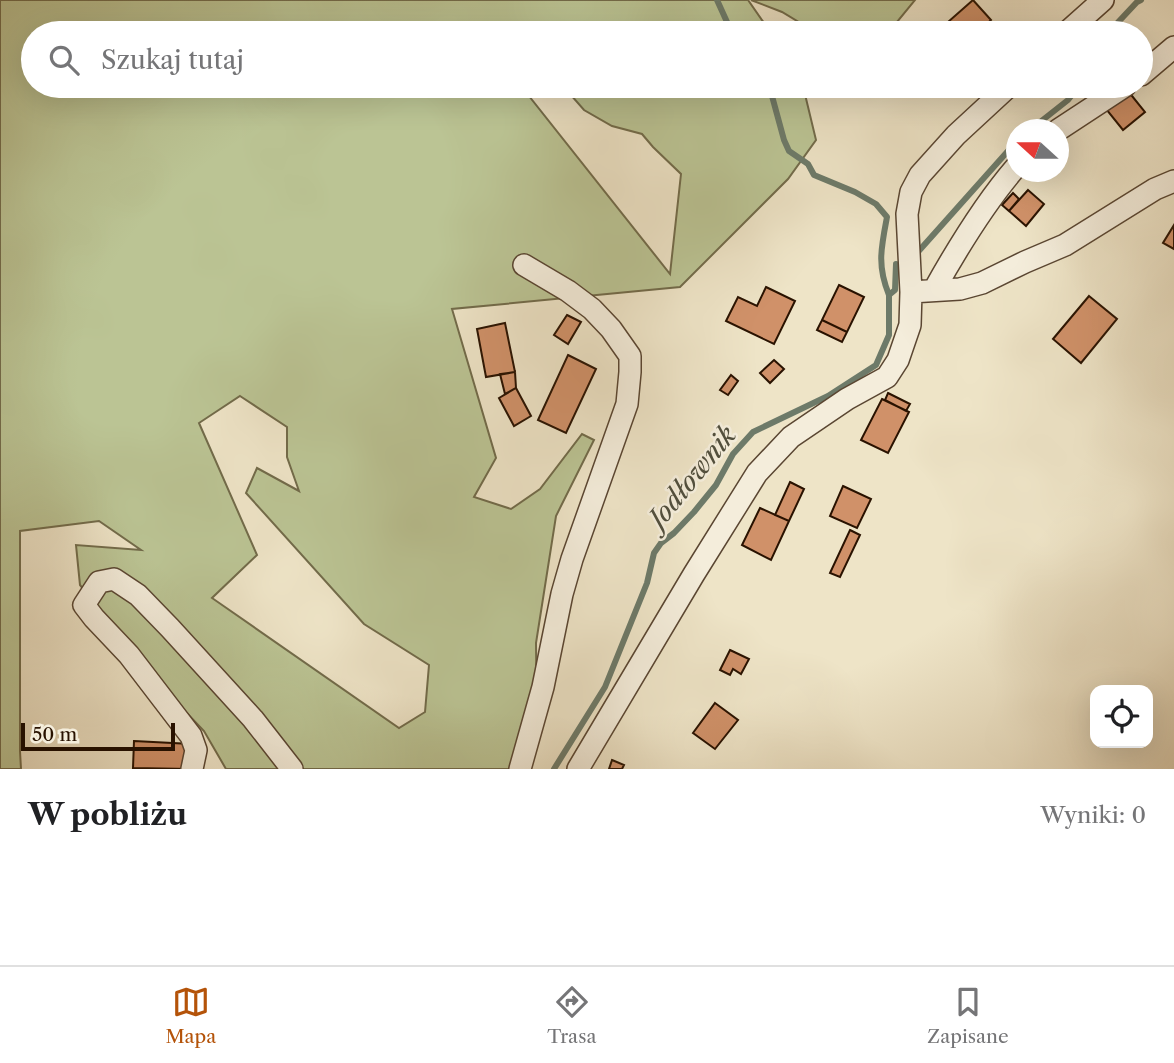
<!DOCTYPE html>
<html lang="pl">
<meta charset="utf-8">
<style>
:root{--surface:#fff;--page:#f6f6f6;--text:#202124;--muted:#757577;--line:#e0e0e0;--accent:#b45309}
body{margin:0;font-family:"Libre Caslon Text",serif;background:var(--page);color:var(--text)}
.controls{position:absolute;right:21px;bottom:21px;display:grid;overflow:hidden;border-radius:14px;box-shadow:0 7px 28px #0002}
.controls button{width:63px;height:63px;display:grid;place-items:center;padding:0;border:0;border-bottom:2px solid var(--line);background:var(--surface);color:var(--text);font:35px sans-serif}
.compass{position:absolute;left:1006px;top:119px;width:63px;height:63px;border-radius:50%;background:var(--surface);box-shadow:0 7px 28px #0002;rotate:291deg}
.scale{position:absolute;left:21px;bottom:18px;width:154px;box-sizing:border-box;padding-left:7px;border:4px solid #291200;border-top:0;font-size:19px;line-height:24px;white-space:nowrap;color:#291200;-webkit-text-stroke:5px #f4eddb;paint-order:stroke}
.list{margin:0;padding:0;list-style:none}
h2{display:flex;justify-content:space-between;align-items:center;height:91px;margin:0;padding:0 28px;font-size:30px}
h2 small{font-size:23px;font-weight:400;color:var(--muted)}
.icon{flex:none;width:38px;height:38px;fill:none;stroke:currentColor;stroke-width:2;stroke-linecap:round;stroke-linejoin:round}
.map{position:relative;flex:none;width:1174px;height:769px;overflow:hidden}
.search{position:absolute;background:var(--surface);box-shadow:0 7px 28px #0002;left:21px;right:21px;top:21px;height:77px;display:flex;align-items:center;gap:18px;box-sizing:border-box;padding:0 24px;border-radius:38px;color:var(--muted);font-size:26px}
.sheet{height:196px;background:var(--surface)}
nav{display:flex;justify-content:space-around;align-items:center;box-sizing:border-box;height:98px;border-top:2px solid var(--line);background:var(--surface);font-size:19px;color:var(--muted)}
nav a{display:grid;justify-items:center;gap:4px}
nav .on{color:var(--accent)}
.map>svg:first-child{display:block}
.green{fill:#bbc494;stroke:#726b4a;stroke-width:2;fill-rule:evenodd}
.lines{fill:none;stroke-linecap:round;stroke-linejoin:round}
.stream{stroke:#6d7a69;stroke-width:6}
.building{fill:#d09169;stroke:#291200;stroke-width:2}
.minor-casing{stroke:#5a4632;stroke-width:24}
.minor{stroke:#f4eddb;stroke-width:21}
.labels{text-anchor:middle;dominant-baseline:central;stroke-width:5;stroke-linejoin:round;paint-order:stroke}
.water-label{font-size:26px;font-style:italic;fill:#514f3d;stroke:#f4eddb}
</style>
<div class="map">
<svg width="1174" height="769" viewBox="0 0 1174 769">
<rect width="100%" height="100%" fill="#eee4c7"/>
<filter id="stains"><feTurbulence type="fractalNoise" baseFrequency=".00286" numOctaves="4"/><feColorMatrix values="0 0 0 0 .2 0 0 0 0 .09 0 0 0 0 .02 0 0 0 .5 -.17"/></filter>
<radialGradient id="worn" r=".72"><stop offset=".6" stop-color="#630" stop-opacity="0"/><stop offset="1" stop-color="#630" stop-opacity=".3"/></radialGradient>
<path class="green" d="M0 0H748L771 33H33V86H521L670 274 681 174 653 147 642 134 612 126 584 110 563 86H803L816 140 788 179 680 287 452 309 496 458 474 497 511 509 540 489 582 434 594 440 556 516 536 643 537 746 528 769H226L204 731 163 688 80 585 76 545 141 550 99 521 20 531V751L21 769H0ZM240 396 287 427V457L299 491 257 468 246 493 364 624 429 665 425 712 399 728 212 598 257 555 199 423Z
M751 0H915L888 33H817L782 12Z"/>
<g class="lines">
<path class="stream" d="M717 0 732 33
M1108 33 1137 2 1141 0
M763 86 772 96 784 140 789 151 808 164 814 175 855 192 876 204 887 217C881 248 877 266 889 295
M1030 130 1068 100 1079 86
M917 253 1016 142
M554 769 605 687 647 583 654 553 661 543 674 533 694 512 716 485 733 454 753 432 828 396 876 365 889 335V295L895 290 896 264"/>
</g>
<path class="building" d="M973 0 991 20 977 33H959L948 22Z
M1128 91 1145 112 1123 130 1106 109Z
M1028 190 1044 204 1026 226 1009 211Z
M1013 193 1019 199 1009 211 1002 205Z
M1174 225V249L1163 243Z
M839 285 864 297 847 332 822 320Z
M766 287 795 301 774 344 726 321 738 297 757 306Z
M1089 296 1117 319 1081 363 1053 339Z
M567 315 581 322 568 344 554 335Z
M822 320 847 332 842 342 817 330Z
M505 323 515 372 486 377 477 329Z
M568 355 596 369 566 433 538 420Z
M774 360 784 369 770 383 760 373Z
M515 372 516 388 505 394 500 374Z
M731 375 738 381 728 395 720 390Z
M516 388 531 416 514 426 499 398Z
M888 393 910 404 906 411 885 400Z
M882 399 909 412 888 453 861 440Z
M790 482 804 489 789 521 775 515Z
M843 486 871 499 857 528 830 516Z
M760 508 789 521 771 560 742 545Z
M850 530 860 535 840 577 830 573Z
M730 650 749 659 741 674 733 669 730 675 720 670Z
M715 703 738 720 715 749 693 733Z
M134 741 191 744 190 769 133 768Z
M612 760 624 765 622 769H609Z"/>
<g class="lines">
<g class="minor-casing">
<path id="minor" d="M1066 33 1103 0
M1141 75 1174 47
M1058 130 1125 86
M934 290C958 247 984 204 1016 167
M911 292 960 289 982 283 1025 262 1065 245 1155 189 1174 181
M192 769 196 750 191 736 129 655 94 618 84 605 99 582 114 579 138 595 170 628 253 719 292 769
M520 769 543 687 562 594 572 559 627 404 630 372V356L611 329 592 309 568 291 524 265
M578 769 694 574 757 473 791 437 847 399 887 377 898 360 910 325 911 292 907 214 911 192 920 175 956 135 1009 86"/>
</g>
<use href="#minor" class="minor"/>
</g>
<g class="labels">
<g class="water-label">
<text transform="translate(692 477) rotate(-51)">Jodłownik</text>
</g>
</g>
<rect width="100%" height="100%" filter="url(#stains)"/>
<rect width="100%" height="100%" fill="url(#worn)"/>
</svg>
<div class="controls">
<button><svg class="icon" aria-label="locate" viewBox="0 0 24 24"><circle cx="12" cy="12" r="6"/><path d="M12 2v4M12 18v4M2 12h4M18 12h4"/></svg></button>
</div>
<svg class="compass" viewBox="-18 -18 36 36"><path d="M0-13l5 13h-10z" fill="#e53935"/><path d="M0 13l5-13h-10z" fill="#757577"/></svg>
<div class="scale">50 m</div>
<div class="search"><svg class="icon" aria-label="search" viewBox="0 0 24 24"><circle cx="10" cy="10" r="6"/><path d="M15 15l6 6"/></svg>Szukaj tutaj</div>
</div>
<section class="sheet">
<h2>W pobliżu<small>Wyniki: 0</small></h2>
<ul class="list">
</ul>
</section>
<nav>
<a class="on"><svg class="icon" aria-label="map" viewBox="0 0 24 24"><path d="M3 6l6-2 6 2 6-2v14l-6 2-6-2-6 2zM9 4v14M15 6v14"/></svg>Mapa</a>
<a><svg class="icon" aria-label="directions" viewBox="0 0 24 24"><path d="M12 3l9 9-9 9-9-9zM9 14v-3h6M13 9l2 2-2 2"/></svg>Trasa</a>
<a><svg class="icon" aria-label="saved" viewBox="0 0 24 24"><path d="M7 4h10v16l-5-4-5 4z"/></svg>Zapisane</a>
</nav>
